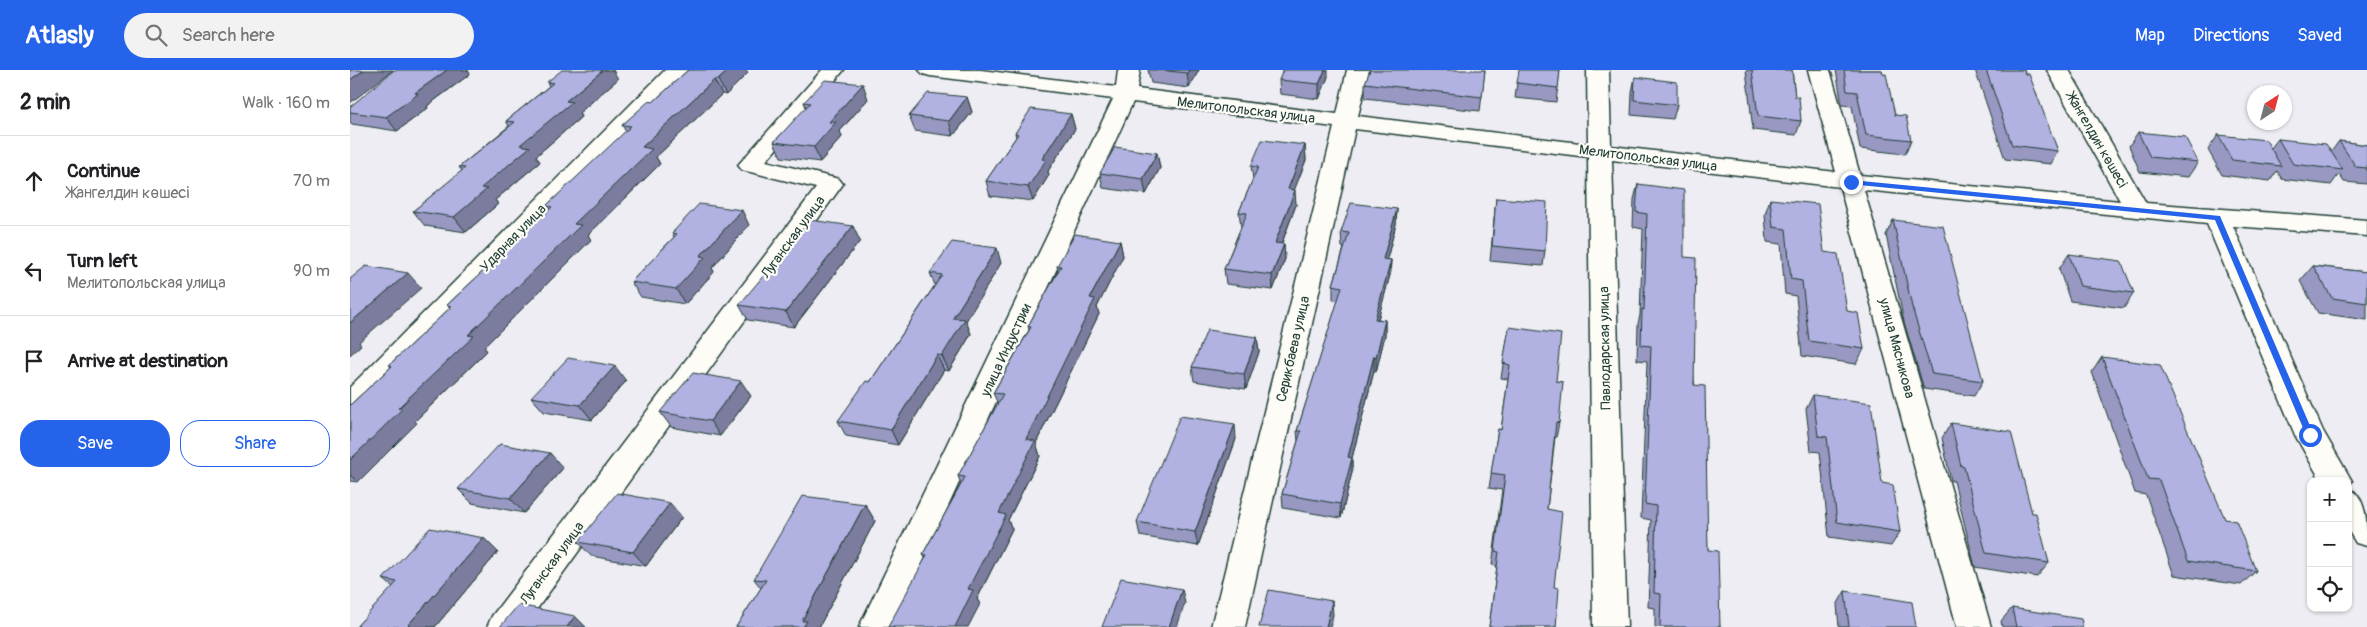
<!DOCTYPE html>
<meta charset="utf-8">
<style>
:root{--surface:#fff;--page:#f2f2f2;--text:#202124;--muted:#757577;--line:#e0e0e0;--accent:#2563eb}
body{margin:0;font-family:Pangolin,sans-serif;background:var(--page);color:var(--text)}
.controls{position:absolute;right:15px;bottom:15px;display:grid;overflow:hidden;border-radius:10px;box-shadow:0 1px 4px #0004}
.controls button{width:45px;height:45px;display:grid;place-items:center;padding:0;border:0;border-bottom:1px solid var(--line);background:var(--surface);color:var(--text);font:25px sans-serif}
.compass{position:absolute;left:1897px;top:15px;width:45px;height:45px;border-radius:50%;background:var(--surface);box-shadow:0 1px 4px #0004;rotate:36deg}
.stop{position:absolute;width:15px;height:15px;margin:-11px;border:4px solid #2563eb;border-radius:50%;background:#fff}
.stop.end{background:#2563eb;border-color:#fff;box-shadow:0 1px 5px #0008}
.list{margin:0;padding:0;list-style:none}
h2{display:flex;justify-content:space-between;align-items:center;height:65px;margin:0;padding:0 20px;font-size:21px}
h2 small{font-size:16px;font-weight:400;color:var(--muted)}
.list li{display:grid;grid-template-columns:32px 1fr auto;gap:15px;align-items:center;box-sizing:border-box;height:90px;padding:0 20px;border-top:1px solid var(--line)}
.list b{display:block;font-size:19px;white-space:nowrap}
.list p{margin:0;font-size:16px;white-space:nowrap;color:var(--muted)}
.list em{font-size:16px;font-style:normal;color:var(--muted)}
.actions{display:flex;gap:10px;padding:15px 20px}
.actions a{flex:1;padding:11px 0;border:1px solid var(--accent);border-radius:20px;text-align:center;font-size:18px;color:var(--accent)}
.actions .main{background:var(--accent);color:#fff}
.icon{flex:none;width:28px;height:28px;fill:none;stroke:currentColor;stroke-width:2;stroke-linecap:round;stroke-linejoin:round}
.map{position:relative;flex:none;width:2017px;height:557px;overflow:hidden}
header{display:flex;align-items:center;gap:30px;box-sizing:border-box;height:70px;padding:0 25px;background:var(--accent);color:#fff}
header strong{font-size:24px}
nav{display:flex;gap:28px;margin-inline-start:auto;font-size:18px}
.search{width:350px;height:45px;background:var(--page);display:flex;align-items:center;gap:12px;box-sizing:border-box;padding:0 18px;border-radius:28px;color:var(--muted);font-size:19px}
main{display:flex}
aside{flex:1;background:var(--surface)}
.map>svg:first-child{display:block}
.lines{fill:none;stroke-linecap:round;stroke-linejoin:round}
.minor-casing{stroke:#1f3d34;stroke-width:3}
.minor{fill:#fdfcf7;fill-rule:evenodd}
.wall{fill:#9898c2;stroke:#1f3d34}
.shaded-wall{fill:#7c7c9e;stroke:#1f3d34}
.building{fill:#b1b1e2;stroke:#1f3d34}
.route{fill:#2563eb}
.labels{text-anchor:middle;dominant-baseline:central;stroke-width:4.5;stroke-linejoin:round;paint-order:stroke}
.street-label{font-size:14px;fill:#1f3d34;stroke:#fdfcf7}
</style>
<header>
<strong>Atlasly</strong>
<div class="search"><svg class="icon" aria-label="search" viewBox="0 0 24 24"><circle cx="10" cy="10" r="6"/><path d="M15 15l6 6"/></svg>Search here</div>
<nav><a>Map</a><a>Directions</a><a>Saved</a></nav>
</header>
<main>
<aside>
<h2>2 min<small>Walk · 160 m</small></h2>
<ul class="list">
<li><svg class="icon" aria-label="ahead" viewBox="0 0 24 24"><path d="M12 20V5M6 11l6-6 6 6"/></svg><div><b>Continue</b><p>Жангелдин көшесі</p></div><em>70 m</em></li>
<li><svg class="icon" aria-label="left" viewBox="0 0 24 24"><path d="M17 20v-9H6M10 6l-5 5 5 5"/></svg><div><b>Turn left</b><p>Мелитопольская улица</p></div><em>90 m</em></li>
<li><svg class="icon" aria-label="arrive" viewBox="0 0 24 24"><path d="M6 21V4h12l-3 4 3 4H6"/></svg><div><b>Arrive at destination</b></div></li>
</ul>
<div class="actions"><a class="main">Save</a><a>Share</a></div>
</aside>
<div class="map">
<svg width="2017" height="557" viewBox="0 0 2017 557">
<rect width="100%" height="100%" fill="#eeedf3"/>
<filter id="ink" filterUnits="userSpaceOnUse"><feTurbulence type="fractalNoise" baseFrequency=".02" numOctaves="2"/><feDisplacementMap in="SourceGraphic" scale="10" xChannelSelector="R" yChannelSelector="G"/><feConvolveMatrix kernelMatrix="1 2 1 2 8 2 1 2 1" color-interpolation-filters="sRGB"/></filter>
<g filter="url(#ink)">
<g class="lines">
<g class="minor-casing">
<path id="minor" d="M315 0H338L10 343 0 346V317Z
M472 0H494L416 91 489 109 493 114 174 557H137L142 546 466 118 392 100 388 95Z
M569 0H631L766 17 768 0H790L787 19 987 44 997 0H1019L1008 46 1238 74 1237 0H1259L1261 76 1486 102 1458 0H1480L1510 105 1770 131 1697 0H1719L1796 133 2017 150V166L1883 156 1973 361 2002 411 1999 418C2017 427 2017 454 2017 476L2006 473 1998 460V411H1971L1945 365 1857 154 1514 120 1641 557H1607L1490 117 1262 90 1277 557H1243L1238 87 1005 59 895 557H861L984 57 783 32 543 557H509L763 29 580 6 573 4Z"/>
</g>
<use href="#minor" class="minor"/>
</g>
<path class="wall" d="M338 0 398 3 376 25 372 24 306 87 310 94 238 165 241 170 134 277 137 281 65 351 67 353 8 412 0 411V335L41 297 39 295 100 238 97 235 199 140 196 136 276 62 272 55 303 32Z
M798 0H849L839 18 801 13Z
M1135 0 1130 41 1015 28V13Z
M1210 0 1206 32 1165 28 1167 13Z
M1396 0H1442L1445 27 1451 51 1446 65 1403 60Z
M1486 0H1532L1545 45 1561 70 1555 84 1510 79 1502 36 1492 35Z
M1625 0H1674L1708 81 1701 94 1655 89Z
M120 4 77 36 78 38 47 61 2 54 0 52V37Z
M978 7 969 29 930 24 929 10Z
M1285 7 1327 35 1323 49 1281 45 1282 22Z
M268 9 229 43 231 47 186 86 190 92 145 130 148 134 116 162 75 156 63 141 112 101 109 97 159 56 156 51 199 16 197 12Z
M617 27 622 42 603 66 565 61 559 46Z
M518 29 490 61 492 67 470 92 431 87 424 72 456 38 454 32Z
M721 44 725 59 698 101 699 105 683 131 640 126 636 111 666 67 665 63Z
M1788 62 1848 92 1838 107 1790 102 1779 76Z
M1868 65 1921 78 1928 69 1981 82 1989 71 2017 75V114L1994 112 1989 104 1981 115 1932 109 1927 101 1920 111 1872 105 1858 80Z
M955 75 956 90 944 120 946 135 932 173 934 174 935 189 923 220 876 214 874 199 891 157 889 142 903 109 901 96Z
M807 83 810 98 796 124 753 118 750 103Z
M1288 114 1334 187 1358 480 1370 557H1305V538L1298 537 1301 450 1291 448 1297 291 1287 290 1288 254 1290 245 1293 159 1283 157 1284 129Z
M1146 128 1195 181 1193 196 1140 191Z
M1420 129 1474 182 1497 241 1514 279 1506 294 1452 286 1446 226 1435 224 1431 174 1417 172 1415 144Z
M1047 139 1046 154 1037 189 1041 190 1040 205 1028 249 1035 250V265L1026 302 1024 301 1002 388V402L991 448 933 438 932 424 948 371 947 361 988 231 983 230V215L994 178 992 177 991 162Z
M1543 150 1633 311 1624 326 1574 319 1554 252 1536 165Z
M399 155 362 198 364 202 335 234 291 227 281 212 324 167 322 163Z
M510 171 444 257 398 250 389 235Z
M770 171 773 186 747 237 749 244 686 373 690 386 658 450 662 459 627 529 630 534 575 488 573 484 611 414 608 406 648 334 643 323 679 260 678 256 708 201 707 196Z
M1719 184 1784 223 1774 238 1720 231 1709 199Z
M651 193 616 251 621 264 599 301 594 300 548 375 496 366 488 351 520 312 585 215 580 203Z
M1963 196 2017 202V250L1968 243 1950 211Z
M1159 257 1206 311 1209 353 1206 368 1205 367 1197 439 1204 517 1206 557H1139L1147 496 1142 495 1152 420 1139 418 1148 359 1151 360 1158 309 1151 308Z
M907 267 909 282 896 319 844 311 842 297Z
M1752 287 1875 449 1906 501 1891 515 1824 505 1796 425 1785 423 1742 302Z
M276 311 242 350 194 342 181 327Z
M1463 325 1532 413 1550 462 1541 476 1479 467 1470 382 1461 381 1456 339Z
M401 326 370 366 321 357 310 342Z
M1601 353 1682 443 1699 493 1687 507 1625 497 1604 411H1601L1592 368Z
M886 369 848 476 790 466 787 452Z
M213 398 174 443 122 433 108 419Z
M515 434 525 451 469 557H386L411 518 404 509Z
M332 447 296 496 241 486 228 472Z
M134 468 148 482 85 557H6L43 517 33 509Z
M1495 521 1566 557H1489L1487 535Z
M1662 538 1733 557H1652L1651 551Z"/>
<path class="shaded-wall" d="M14 0H43L0 33V10Z
M97 0H118L120 4 77 36 78 38 47 61 36 47 65 23Z
M253 0H263L268 9 229 43 231 47 186 86 190 92 145 130 148 134 116 162 104 147 170 75 216 31Z
M379 0H396L398 3 376 25 368 10Z
M839 0H849L839 18 837 3Z
M975 0H978V7L969 29V14Z
M364 10 372 24 306 87 310 94 238 165 241 170 134 277 137 281 65 351 67 353 8 412 0 405V390L224 154 292 77Z
M513 14 518 29 490 61 492 67 470 92 464 77 479 52Z
M617 27 622 42 603 66 599 51Z
M721 44 725 59 698 101 699 105 683 131 678 117 692 89Z
M955 75 956 90 939 134 938 119Z
M807 83 810 98 796 124 793 109Z
M945 120 946 135 926 188 925 173Z
M1047 139 1046 154 1033 204V189Z
M392 140 399 155 362 198 364 202 335 234 326 219 350 186Z
M503 156 510 171 444 257 436 242Z
M770 171 773 186 747 237 749 244 686 373 690 386 658 450 662 459 627 529 630 534 618 557H605L618 519 649 443 676 369 740 228Z
M934 174 935 189 923 220 922 205Z
M647 178 651 193 616 251 621 264 599 301 592 286 603 248Z
M1041 190 1040 205 1024 264 1025 249Z
M58 203 71 218 9 272 11 275 0 285V253Z
M1035 250V265L1026 302V287Z
M907 267 909 282 896 319 894 304Z
M587 285 594 300 548 375 541 360Z
M1024 286V301L1002 388V402L991 448 990 434 998 387Z
M265 296 276 311 242 350 230 335Z
M391 311 401 326 370 366 360 351Z
M885 354 886 369 848 476 845 462Z
M200 383 213 398 174 443 160 428Z
M320 433 332 447 296 496 283 482Z
M515 434 525 451 469 557H453L452 551Z
M134 468 148 482 85 557H60L58 555Z
M832 519 835 533 827 557H819Z
M982 531 983 545 980 557H976Z
M225 546 236 557H217Z"/>
<path class="building" d="M0 0H14L0 10Z
M44 0H97L65 23 68 24 36 47 0 42V37Z
M212 0H253L216 31 222 32 170 75 180 77 131 118 137 119 104 147 63 141 115 98 109 97 165 52 156 51 203 13 197 12Z
M338 0H379L368 10H364L292 77 302 79 224 154 231 155 118 265 124 266 48 338 52 339 0 390V335L42 296 39 295 102 236 97 235 202 137 196 136 281 56 272 55 299 31 303 32Z
M809 0H839L837 3Z
M933 0H975L969 14 929 10Z
M1020 0H1135L1132 27 1015 13Z
M1169 0H1210L1208 18 1167 13Z
M1402 0H1442L1445 27H1449L1451 51 1408 46Z
M1494 0H1532L1533 3 1536 4 1545 45 1556 46 1561 70 1516 65 1507 22 1497 21Z
M1636 0H1674L1675 4H1679L1708 81 1662 75Z
M1285 7 1327 12V35L1284 30Z
M475 10 513 14 479 52H486L464 77 424 72 460 33 454 32Z
M578 23 617 27 599 51 559 46Z
M681 39 721 44 692 89 696 90 678 117 636 111 668 64 665 63Z
M1788 62 1835 67 1848 92 1800 87Z
M1868 65 1916 70 1931 96 1882 90Z
M1928 69 1976 74 1993 100 1943 94Z
M912 70 955 75 938 119 945 120 925 173 934 174 922 205 874 199 897 143 889 142 908 97 901 96Z
M1989 71 2017 75V98L2006 97Z
M765 77 807 83 793 109 750 103Z
M1288 114 1334 120V187L1346 188 1344 315 1355 316 1358 480 1368 481 1370 557H1310L1311 524 1304 523 1306 436 1295 434 1301 276 1291 275 1292 239 1294 240 1297 144 1286 142Z
M1146 128 1197 132 1195 181 1142 176Z
M1420 129 1468 134 1474 182 1488 184 1497 241 1508 243 1514 279 1459 271 1452 211 1441 209 1436 159 1423 157Z
M1001 133 1047 139 1033 189 1041 190 1025 249 1035 250 1026 287 1024 286 998 387 1002 388 990 434 932 424 951 361H947L992 217 983 215 999 163 991 162Z
M349 134 392 140 350 186 355 187 326 219 281 212 327 164 322 163Z
M460 150 503 156 436 242 389 235Z
M1543 150 1593 156 1633 311 1582 304 1562 237Z
M725 164 770 171 740 228 745 229 676 369 685 371 649 443 656 445 618 519 623 520 605 557H538L577 485 573 484 615 407 608 406 653 324 643 323 681 257 678 256 711 196H707Z
M602 172 647 178 603 248 615 249 592 286 587 285 541 360 488 351 516 311 520 312 592 205 580 203Z
M1719 184 1771 191 1784 223 1730 216Z
M16 196 58 203 0 253V209Z
M1963 196 2017 202V233L1982 228Z
M1159 257 1211 264 1206 311 1213 312 1209 353 1206 352 1197 439 1212 442 1204 517 1209 518 1206 557H1139L1149 482 1145 481 1155 405 1141 403 1148 359 1151 360 1160 295 1153 293Z
M857 260 907 267 894 304 842 297Z
M1752 287 1810 295 1875 449 1886 451 1906 501 1838 491 1809 410 1798 409Z
M218 288 265 296 230 335 181 327Z
M343 303 391 311 360 351 310 342Z
M1463 325 1521 333 1532 413 1543 415 1550 462 1487 452 1477 367 1468 366Z
M830 346 885 354 845 462 787 452Z
M1601 353 1661 362 1682 443H1686L1699 493 1636 483 1614 397 1611 396Z
M150 374 200 383 160 428 108 419Z
M267 423 320 433 283 482 228 472Z
M452 426 515 434 452 551H457L453 557H386L416 510 404 509Z
M80 458 134 468 58 555 65 557H6L47 512 33 509Z
M771 508 832 519 819 557H752Z
M919 520 982 531 976 557H909Z
M1495 521 1562 532 1566 557H1499Z
M168 535 225 546 217 557H150Z
M1662 538 1731 549 1733 557H1666Z"/>
</g>
<path class="route" d="M1501 110 1870 146 1964 365 1963 368H1957L1956 365 1865 150 1499 114V111Z"/>
<g class="labels">
<g class="street-label">
<text transform="translate(896 40) rotate(7)">Мелитопольская улица</text>
<text transform="translate(1747 70) rotate(60)">Жангелдин көшесі</text>
<text transform="translate(1298 88) rotate(7)">Мелитопольская улица</text>
<text transform="translate(443 167) rotate(-54)">Луганская улица</text>
<text transform="translate(163 168) rotate(-46)">Ударная улица</text>
<text transform="translate(1255 278) rotate(-91)">Павлодарская улица</text>
<text transform="translate(1547 278) rotate(75)">улица Мясникова</text>
<text transform="translate(943 279) rotate(-77)">Серикбаева улица</text>
<text transform="translate(656 280) rotate(-65)">улица Индустрии</text>
<text transform="translate(202 493) rotate(-54)">Луганская улица</text>
</g>
</g>
</svg>
<div class="controls">
<button>+</button>
<button>−</button>
<button><svg class="icon" aria-label="locate" viewBox="0 0 24 24"><circle cx="12" cy="12" r="6"/><path d="M12 2v4M12 18v4M2 12h4M18 12h4"/></svg></button>
</div>
<svg class="compass" viewBox="-18 -18 36 36"><path d="M0-13l5 13h-10z" fill="#e53935"/><path d="M0 13l5-13h-10z" fill="#757577"/></svg>
<div class="stop" style="left:1960px;top:365px"></div>
<div class="stop end" style="left:1501px;top:112px"></div>
</div>
</main>
